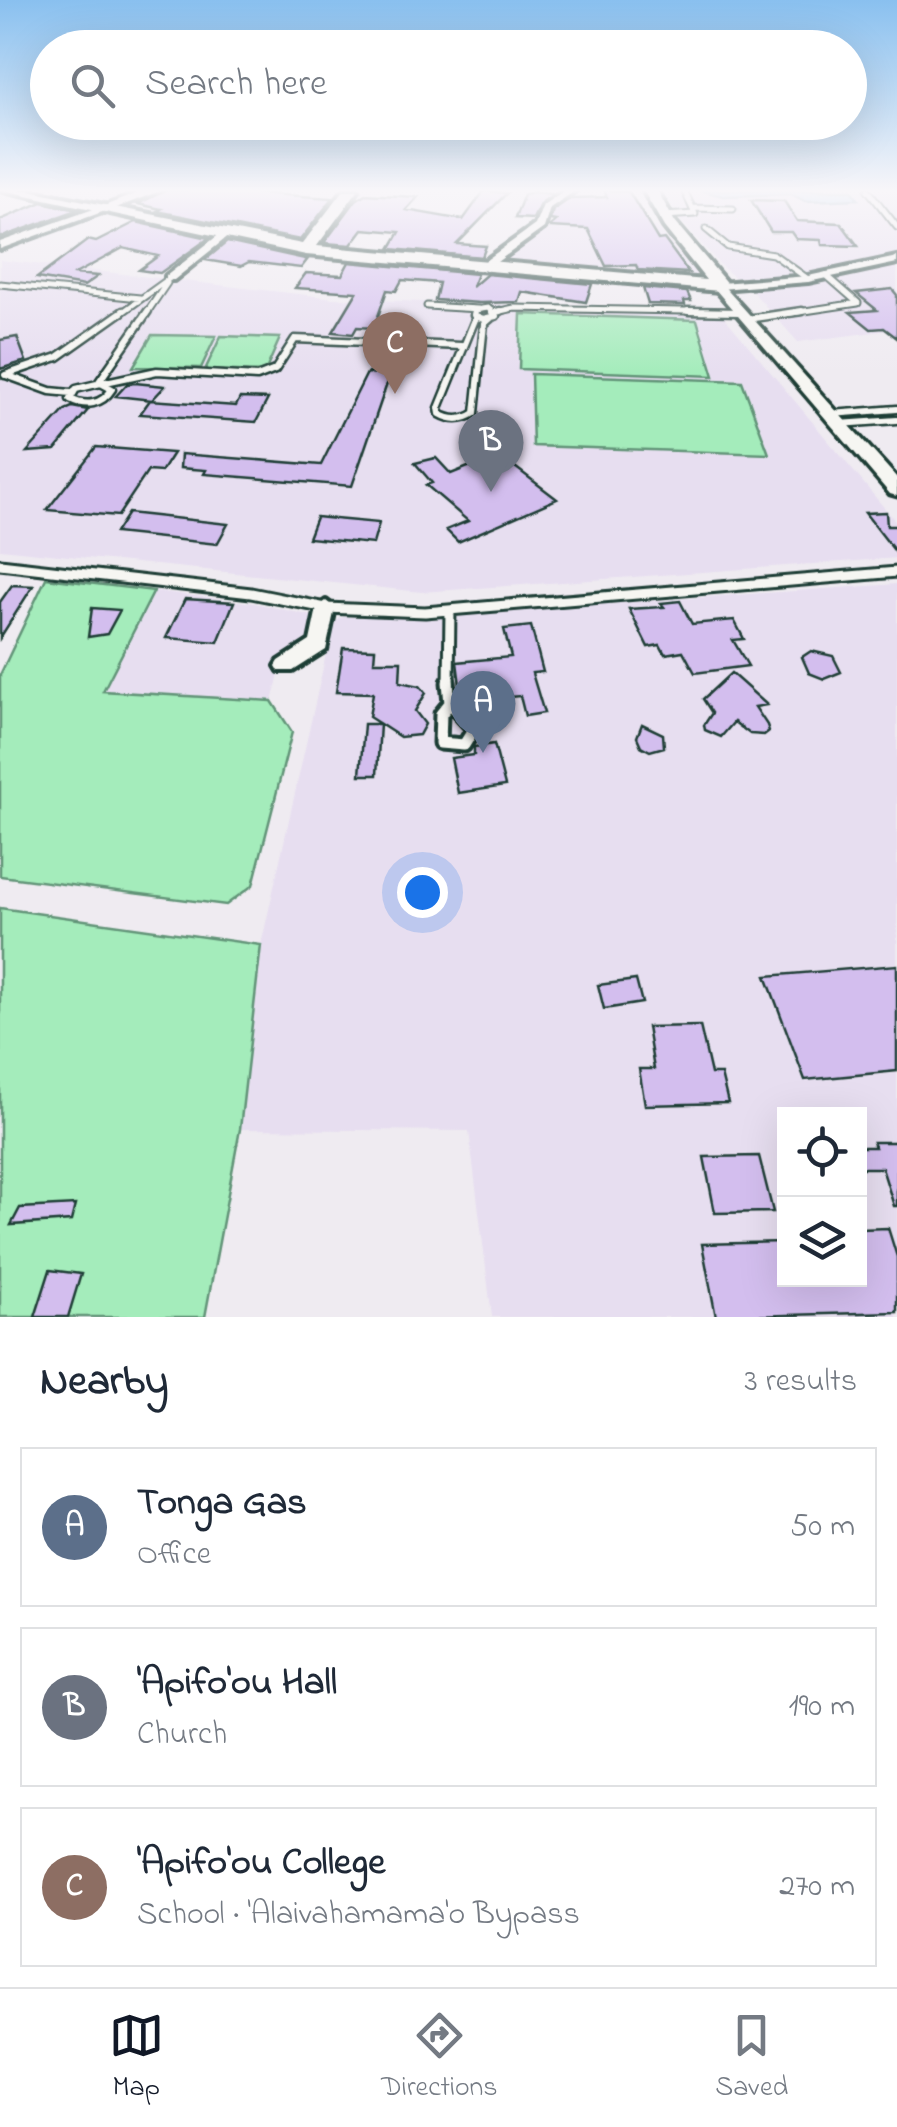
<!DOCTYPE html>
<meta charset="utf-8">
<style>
:root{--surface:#fff;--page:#f2f2f3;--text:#1f2937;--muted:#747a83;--line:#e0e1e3;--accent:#111827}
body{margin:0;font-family:"Indie Flower",sans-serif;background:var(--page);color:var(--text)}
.controls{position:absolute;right:30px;bottom:30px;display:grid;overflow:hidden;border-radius:0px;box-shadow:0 10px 40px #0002}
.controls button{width:90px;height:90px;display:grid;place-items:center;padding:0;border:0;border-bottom:2px solid var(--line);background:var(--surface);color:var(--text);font:50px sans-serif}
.you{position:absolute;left:422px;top:892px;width:35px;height:35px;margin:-25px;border:8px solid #fff;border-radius:50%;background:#1a73e8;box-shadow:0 0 0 15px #1a73e833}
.badge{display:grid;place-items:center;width:65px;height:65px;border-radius:50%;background:var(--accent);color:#fff;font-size:32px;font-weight:700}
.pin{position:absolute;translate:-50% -82px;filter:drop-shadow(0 2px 5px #0008)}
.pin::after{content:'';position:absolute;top:52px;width:35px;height:30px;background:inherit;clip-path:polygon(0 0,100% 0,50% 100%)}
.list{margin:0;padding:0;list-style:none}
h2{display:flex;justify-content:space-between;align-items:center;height:130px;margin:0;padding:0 40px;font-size:42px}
h2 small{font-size:32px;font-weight:400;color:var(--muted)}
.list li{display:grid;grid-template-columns:65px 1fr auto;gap:30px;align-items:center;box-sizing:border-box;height:160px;margin:0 20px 20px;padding:0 20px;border:2px solid var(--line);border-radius:0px}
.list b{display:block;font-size:38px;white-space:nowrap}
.list p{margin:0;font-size:32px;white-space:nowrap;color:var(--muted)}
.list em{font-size:32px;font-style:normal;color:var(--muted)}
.icon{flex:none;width:55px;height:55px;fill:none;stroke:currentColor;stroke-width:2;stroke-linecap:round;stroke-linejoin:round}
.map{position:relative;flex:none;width:897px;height:1317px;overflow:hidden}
.search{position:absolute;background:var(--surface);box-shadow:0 10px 40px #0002;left:30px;right:30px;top:30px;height:110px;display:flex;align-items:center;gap:25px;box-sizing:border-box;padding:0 35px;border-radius:55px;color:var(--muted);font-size:38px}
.sheet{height:670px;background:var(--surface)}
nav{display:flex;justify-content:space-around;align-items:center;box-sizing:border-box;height:140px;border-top:2px solid var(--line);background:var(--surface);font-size:28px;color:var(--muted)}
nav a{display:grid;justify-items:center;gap:5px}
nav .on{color:var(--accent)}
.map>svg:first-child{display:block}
.built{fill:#e7def0;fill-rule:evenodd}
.green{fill:#a4ecbb;stroke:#629478;stroke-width:2.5}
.water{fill:#9ad2f9;stroke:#6996aa;stroke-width:2.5}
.building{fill:#d3beee;stroke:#1f3d34;stroke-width:2.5}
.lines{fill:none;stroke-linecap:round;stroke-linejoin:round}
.service-far3-casing{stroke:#1f3d34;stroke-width:9}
.service-far2-casing{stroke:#1f3d34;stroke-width:11}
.service-far1-casing{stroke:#1f3d34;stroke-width:15}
.service-casing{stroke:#1f3d34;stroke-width:19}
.minor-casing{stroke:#1f3d34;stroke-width:8}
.tertiary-casing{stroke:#1f3d34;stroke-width:7}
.secondary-casing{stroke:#1f3d34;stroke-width:8}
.service-far3{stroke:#f6f6f2;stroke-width:5}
.service-far2{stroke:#f6f6f2;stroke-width:6}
.service-far1{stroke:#f6f6f2;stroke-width:9}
.service{stroke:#f6f6f2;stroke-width:11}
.minor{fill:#f6f6f2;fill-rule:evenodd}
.tertiary{fill:#f6f6f2;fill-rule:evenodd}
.secondary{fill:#f6f6f2;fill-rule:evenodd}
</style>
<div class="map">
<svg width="897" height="1317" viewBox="0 0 897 1317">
<rect width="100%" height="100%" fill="#efebf1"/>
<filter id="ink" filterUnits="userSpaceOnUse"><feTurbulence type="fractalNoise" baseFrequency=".01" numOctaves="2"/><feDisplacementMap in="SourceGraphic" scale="20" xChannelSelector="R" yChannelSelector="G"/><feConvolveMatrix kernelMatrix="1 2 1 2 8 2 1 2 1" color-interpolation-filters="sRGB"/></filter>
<g filter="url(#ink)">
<path class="built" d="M664 190H699L732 196 791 194 805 201 857 199 852 190H897V329L798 342 754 293 722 267 679 219Z
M657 227 698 276 688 280 499 262 538 229Z
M0 260 334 298 467 304 716 307 897 523V558L422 592 0 549Z
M897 584V1317H492L469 1131 240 1129 261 945 333 623 343 617 426 616ZM784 1114H860V1280H784Z
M154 591 255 603 312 616 315 623 309 644 284 657 272 701 102 691Z"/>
<path class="green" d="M521 314 697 320 714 376 519 369Z
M152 335 216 336 201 368 133 367Z
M221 336 280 338 265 372 205 370Z
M531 374 742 381 769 454 533 446Z
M46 578 154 591 103 691 272 701 292 732 253 885 226 905 0 876V675Z
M0 908 261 945 240 1129 205 1317H0Z"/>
<path class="water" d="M699 190H852L858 199 805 201 791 194 723 196Z"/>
<path class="building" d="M166 190H260L255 193 333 198 300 240 157 211 161 209 138 204Z
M604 190 629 192 658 240 664 239 689 273 638 270 636 265 606 266 588 229 549 227 556 221 550 220 553 210 571 198 607 197Z
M484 191 507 193 457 244 486 246 482 257 390 249 400 232 363 229 351 245 324 243 356 200 365 194 418 197 406 210 463 220Z
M534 192 553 194 540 204 533 219 515 218 524 194Z
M751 200 784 201 797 221 841 223 858 246 822 245 821 240 796 239 791 232H771Z
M42 202 77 210 0 238V220Z
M136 222 209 238 160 273 139 270 158 256 123 248 75 274 98 276 84 286 37 278 88 240 96 242Z
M227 242 305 259H308L301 268 249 262 241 266 205 260Z
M349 262 477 274 472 287 487 274 592 284 586 302 522 292 519 302 480 303 435 300 439 283 402 280 396 291 387 290 374 328 357 327 353 334 333 332 357 292 295 288 306 273 342 275Z
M643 288 687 292 691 301H684L685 305 648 304Z
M892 289 897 295V338L884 328 871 329 850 312 877 310 856 293Z
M17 337 26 361 0 369V340Z
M367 373 390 375 352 486 204 474 206 470 180 468 181 454 321 465Z
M135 383 165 386 152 400 116 396 127 384Z
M240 398 268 399 256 422 140 414 150 400 236 406Z
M72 407 88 410 55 450 27 452 65 410Z
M486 445 514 448 511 464 557 499 458 542 446 530 468 521 426 485 432 483 415 463 436 458 451 474 483 461Z
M96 447 173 453 161 472 148 471 118 516 47 510Z
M886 512 887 526H897V554L865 513Z
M128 513 228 524 217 544 115 533Z
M316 517 335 519 379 523 373 544 308 538Z
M12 585 33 586 0 638V602Z
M185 599 234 602 218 642 166 638Z
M680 601 692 624 734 620 744 639 733 640 748 666 695 673 683 651 665 654 660 645 648 647 629 609 664 607 661 603Z
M92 608 120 610 107 634 88 637Z
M531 626 543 672 532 673 544 713 525 716 520 696 462 701 457 662 511 657 504 629Z
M343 648 375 649 374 661H401L400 682 420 686 426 693 415 711 425 724 419 735 400 737 380 724 377 775H360L364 724H380L369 717 373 693 336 692Z
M811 651 833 656 841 672 824 679 809 673 802 657Z
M731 673 767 705 755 707 767 725 769 731 764 735 750 734 734 722 721 737 705 730 704 725 712 713 703 699Z
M642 724 663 734 664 747 650 751 641 746 637 737Z
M494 744 505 786 458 793 451 758 474 755V747Z
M897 965V1071L805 1080 766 976Z
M636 980 642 1003 604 1009 598 985Z
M700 1026 711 1074H721L728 1103 645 1105 639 1069H654L647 1027Z
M873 1142H897V1206H894L882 1168H860V1147H875Z
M759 1156 773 1212 715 1213 704 1157Z
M75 1205 71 1221 11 1225 20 1208Z
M888 1228 897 1257V1312L716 1317 702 1244 784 1242V1280H860V1229Z
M50 1270 81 1274 68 1317H35Z"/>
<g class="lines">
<g class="service-far3-casing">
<path id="service-far3" d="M868 190 897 227
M692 208 733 209
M664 216 695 214 684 190
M706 229 728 247 773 254 808 279
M0 284 140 298
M427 306 478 309
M496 312 514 308 741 312
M120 314 170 278
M146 314 167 283
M474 314 475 310 488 308 494 314
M785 314 858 303 826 275"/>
</g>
<g class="service-far2-casing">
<path id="service-far2" d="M475 311 474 315 483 319 496 316 491 311
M688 311 741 312
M496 312 500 311
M476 317 439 408 440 414C452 421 463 421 475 413L484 324 491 318
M747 319 802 311
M5 375 58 357 123 311
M6 375 50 391 71 393
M98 383 148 311
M101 383 157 371 257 377 275 370 295 339 461 346
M101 383 112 389C102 405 86 407 70 399L76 389Z
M831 414 897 409
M839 424 897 420"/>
</g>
<g class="service-far1-casing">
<path id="service-far1" d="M0 564 251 593 326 608 425 612 897 572
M449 684 450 610"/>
</g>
<g class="service-casing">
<path id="service" d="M448 682 450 703
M450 703 474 729 464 745 440 743 441 714Z"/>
</g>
<g class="minor-casing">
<path id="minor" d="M565 190H576L550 208 544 228 490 267H482V263L535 225 543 205Z
M102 206 105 211 0 249V242Z
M221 233 230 235 174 280H166V276Z
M897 257V263L808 282 720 289 714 286 720 283 808 276Z
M326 601 335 608 326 650 293 671H279L276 666 279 661 310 641 317 608Z"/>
</g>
<g class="tertiary-casing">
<path id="tertiary" d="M146 190H162L106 212 96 209Z
M720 282 897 478V496L890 494 715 289V283Z"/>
</g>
<g class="secondary-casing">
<path id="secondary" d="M3 190H29L302 244 344 190H358L317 246 706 280 664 227 643 190H657L675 222 729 286 720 291 306 255Z"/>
</g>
<use href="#service-far3" class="service-far3"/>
<use href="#service-far2" class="service-far2"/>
<use href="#service-far1" class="service-far1"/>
<use href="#service" class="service"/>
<use href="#minor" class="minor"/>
<use href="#tertiary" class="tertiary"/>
<use href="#secondary" class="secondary"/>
</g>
</g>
<linearGradient id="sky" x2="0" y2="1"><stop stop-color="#89c0ef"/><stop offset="0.51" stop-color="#f8f6f9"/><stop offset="1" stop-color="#f8f6f9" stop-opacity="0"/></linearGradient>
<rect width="897" height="374" fill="url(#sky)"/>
</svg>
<div class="controls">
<button><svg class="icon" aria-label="locate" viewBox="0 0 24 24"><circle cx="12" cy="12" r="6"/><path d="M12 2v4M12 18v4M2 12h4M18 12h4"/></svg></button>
<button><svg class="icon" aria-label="layers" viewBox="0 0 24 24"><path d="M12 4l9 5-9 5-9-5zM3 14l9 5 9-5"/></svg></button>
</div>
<div class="you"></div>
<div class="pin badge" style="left:483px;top:753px;background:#5c6f8a">A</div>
<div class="pin badge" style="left:491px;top:492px;background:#6b7280">B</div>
<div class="pin badge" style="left:395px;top:394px;background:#8d6e63">C</div>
<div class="search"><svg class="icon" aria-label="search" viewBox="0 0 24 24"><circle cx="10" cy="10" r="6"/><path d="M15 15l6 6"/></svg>Search here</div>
</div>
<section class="sheet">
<h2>Nearby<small>3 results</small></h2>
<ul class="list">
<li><span class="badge" style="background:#5c6f8a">A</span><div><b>Tonga Gas</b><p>Office</p></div><em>50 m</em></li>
<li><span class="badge" style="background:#6b7280">B</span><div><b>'Apifo'ou Hall</b><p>Church</p></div><em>190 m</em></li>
<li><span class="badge" style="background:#8d6e63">C</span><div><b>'Apifo'ou College</b><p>School · 'Alaivahamama'o Bypass</p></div><em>270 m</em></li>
</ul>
</section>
<nav>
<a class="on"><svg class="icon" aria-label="map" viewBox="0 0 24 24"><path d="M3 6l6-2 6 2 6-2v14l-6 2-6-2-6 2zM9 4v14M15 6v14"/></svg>Map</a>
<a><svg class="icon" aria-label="directions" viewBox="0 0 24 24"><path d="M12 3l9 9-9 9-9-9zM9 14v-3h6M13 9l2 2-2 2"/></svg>Directions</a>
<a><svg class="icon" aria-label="saved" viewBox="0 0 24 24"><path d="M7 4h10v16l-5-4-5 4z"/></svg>Saved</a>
</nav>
